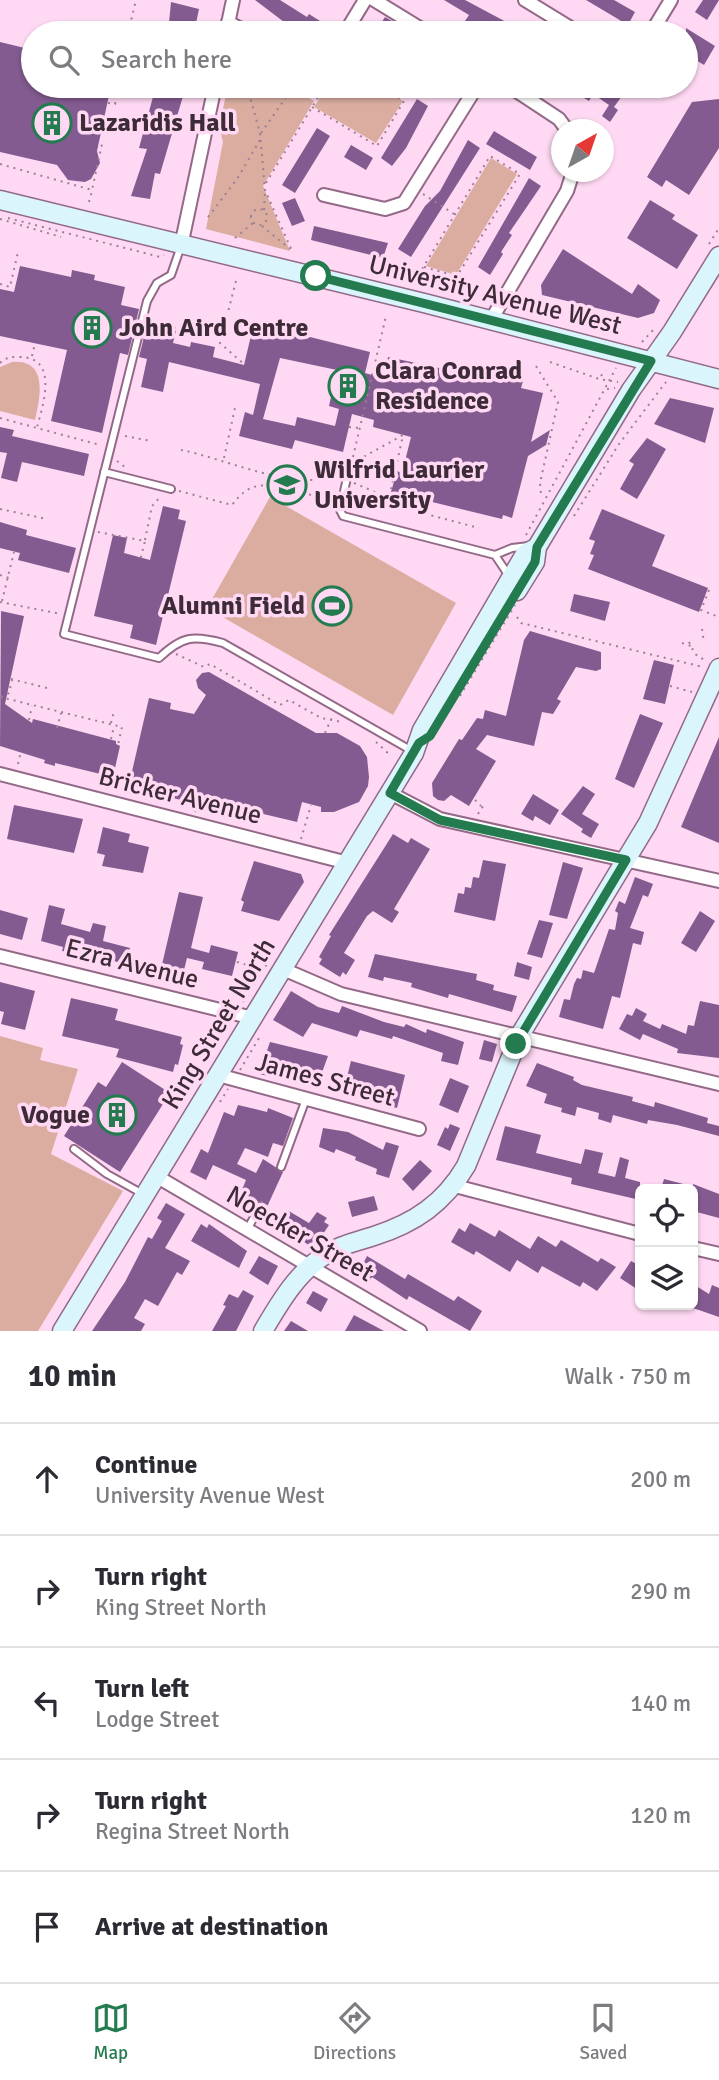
<!DOCTYPE html>
<meta charset="utf-8">
<style>
:root{--surface:#fff;--page:#f7f7f7;--text:#2b2b33;--muted:#7c7c81;--line:#e1e1e2;--accent:#237b4f}
body{margin:0;font-family:Signika,sans-serif;background:var(--page);color:var(--text)}
.controls{position:absolute;right:21px;bottom:21px;display:grid;overflow:hidden;border-radius:10px;box-shadow:0 2px 5px #0004}
.controls button{width:63px;height:63px;display:grid;place-items:center;padding:0;border:0;border-bottom:2px solid var(--line);background:var(--surface);color:var(--text);font:35px sans-serif}
.compass{position:absolute;left:551px;top:119px;width:63px;height:63px;border-radius:50%;background:var(--surface);box-shadow:0 2px 5px #0004;rotate:40deg}
.stop{position:absolute;width:21px;height:21px;margin:-16px;border:5px solid #237b4f;border-radius:50%;background:#fff}
.stop.end{background:#237b4f;border-color:#fff;box-shadow:0 2px 7px #0008}
.list{margin:0;padding:0;list-style:none}
h2{display:flex;justify-content:space-between;align-items:center;height:91px;margin:0;padding:0 28px;font-size:30px}
h2 small{font-size:23px;font-weight:400;color:var(--muted)}
.list li{display:grid;grid-template-columns:46px 1fr auto;gap:21px;align-items:center;box-sizing:border-box;height:112px;padding:0 28px;border-top:2px solid var(--line)}
.list b{display:block;font-size:26px;white-space:nowrap}
.list p{margin:0;font-size:23px;white-space:nowrap;color:var(--muted)}
.list em{font-size:23px;font-style:normal;color:var(--muted)}
.icon{flex:none;width:38px;height:38px;fill:none;stroke:currentColor;stroke-width:2;stroke-linecap:round;stroke-linejoin:round}
.map{position:relative;flex:none;width:719px;height:1331px;overflow:hidden}
.search{position:absolute;background:var(--surface);box-shadow:0 2px 5px #0004;left:21px;right:21px;top:21px;height:77px;display:flex;align-items:center;gap:18px;box-sizing:border-box;padding:0 24px;border-radius:38px;color:var(--muted);font-size:26px}
.sheet{height:651px;background:var(--surface)}
nav{display:flex;justify-content:space-around;align-items:center;box-sizing:border-box;height:98px;border-top:2px solid var(--line);background:var(--surface);font-size:19px;color:var(--muted)}
nav a{display:grid;justify-items:center;gap:4px}
nav .on{color:var(--accent)}
.map>svg:first-child{display:block}
.green{fill:#daada0}
.building{fill:#835b90;fill-rule:evenodd}
.lines{fill:none;stroke-linecap:round;stroke-linejoin:round}
.lane-casing{stroke:#936987;stroke-width:10}
.street-casing{stroke:#936987;stroke-width:16}
.secondary-casing{stroke:#936987;stroke-width:21}
.path{stroke:#9c8094;stroke-width:2;stroke-dasharray:2 5;stroke-linecap:butt}
.lane{stroke:#fff;stroke-width:6}
.street{stroke:#fff;stroke-width:12}
.secondary{stroke:#dbf5fc;stroke-width:18}
.route{stroke:#237b4f;stroke-width:9}
.labels{text-anchor:middle;dominant-baseline:central;stroke-width:7;stroke-linejoin:round;paint-order:stroke}
.poi-label{font-size:26px;font-weight:bold;fill:#3d2b38;stroke:#ffd9f3;text-anchor:start}
.street-label{font-size:26px;fill:#3d2b38;stroke:#ffd9f3}
</style>
<div class="map">
<svg width="719" height="1331" viewBox="0 0 719 1331">
<rect width="100%" height="100%" fill="#ffd9f3"/>
<path class="green" d="M228 86H300L297 91 314 101 263 186 290 251 206 229 223 142 219 126Z
M327 86H378L403 101 376 143 314 107Z
M491 158 517 174 456 275 426 266Z
M12 362C49 359 40 398 35 420L0 411V367Z
M270 497 456 603 393 715 207 608Z
M0 1036 43 1048 40 1060 78 1069 51 1154 123 1191 38 1331H0Z"/>
<path class="building" d="M255 0H280L307 17 309 14 320 21 311 33 291 21 288 25Z
M444 0H465L527 33H498L484 24 478 33H471L461 27 469 15Z
M586 0H614L635 12 628 25Z
M703 0H719L707 20 695 12Z
M171 2 199 9 194 33H168Z
M385 17 397 24 389 33H375Z
M686 28 715 46 704 65 686 54Z
M0 42 33 50V86H111L97 151 100 163 91 179 85 182 68 180 57 165 0 152Z
M156 86H186L160 174 155 173 150 199 131 196 147 149 139 148Z
M564 86H606L622 96 614 107 618 110 610 122 602 116 609 105 593 94 589 101Z
M417 99 428 106 406 148 392 166 381 158Z
M719 99V148L689 195 666 180 662 187 647 177 692 102Z
M317 128 330 136 295 193 282 185Z
M494 131 537 157 530 170 486 144Z
M468 140 480 148 411 257 398 249 425 206 440 191Z
M351 145 373 158 366 170 344 157Z
M529 178 541 186 509 233 512 235 501 252 503 254 490 275 478 267Z
M295 198 305 221 292 226 282 203Z
M650 200 675 215 672 219 698 235 677 269 627 238Z
M314 226 388 243 383 258 311 240Z
M563 249 632 294 638 284 660 300 654 313 638 318 542 295 541 285Z
M20 266 71 277 72 270 95 275 94 280 125 287 121 305 139 309 128 355 120 353 102 433 51 421 67 350 0 336V289L14 292Z
M148 321 147 325 176 331 173 343 190 347 191 342 215 347 213 357 244 365 254 323 370 352 365 373 383 378 388 357 458 372 460 365 472 368 477 377 501 383 510 378 523 381 521 388 543 393 531 442 550 430 546 445 528 456 512 518 503 515 502 519 391 492 397 471 402 473 411 437 373 427 374 420 352 414 343 452 295 440 292 449 239 436 245 412 253 415 260 384 169 362 163 392 141 387 147 359 139 357ZM280 358 337 370 329 406 339 409 335 426 297 417 295 426 263 419Z
M670 398 714 408 705 443 654 424Z
M0 427 14 430 12 436 89 454 84 476 22 462 17 482 1 478 7 453 0 452Z
M647 438 666 449 637 499 620 489 634 464 629 461Z
M163 506 180 510 178 519 186 521 156 645 130 638 133 625 94 616 113 535 127 538 124 553 150 560Z
M602 509 665 535 652 566 708 588 699 612 588 569 594 555 590 554 595 541 589 539Z
M0 522 27 530 26 535 76 548 69 573 18 560 20 553 0 548Z
M574 594 610 602 605 621 570 611Z
M1 611 24 616 5 704 32 723 33 719 116 741V744L120 746 113 777 55 763V766L44 763 45 760 0 746Z
M530 631 601 652V669L596 671 576 667 557 699 561 701 553 714 542 712 534 746 487 735 476 749 496 761 469 806 451 795 444 801 438 800 433 796 432 783 459 739 462 740 477 718 483 719 485 710 506 716 524 640Z
M654 660 674 665 665 704 643 699Z
M209 672 316 733H337L360 746 367 757 369 777 368 786 359 802 334 812H321V807L302 802 297 822 197 798 196 804 173 798 175 790 130 780 149 698 171 703 170 709 194 714 206 695 198 688 196 680 202 673Z
M640 714 663 723 634 788 615 779Z
M719 737V843L681 827Z
M583 786 595 794 582 814 599 824 591 838 581 832 583 829 561 814Z
M533 794 559 810 550 825 535 816 533 821 521 814Z
M14 805 83 819 74 853 7 839Z
M103 827 130 834 128 842 149 847 143 873 102 866 105 855 97 853Z
M393 834 408 843 411 838 430 849 394 909 399 912 392 923 373 911 367 916 344 953 355 960 346 975 343 972 340 977 319 964 322 959 319 957 331 936 329 935Z
M483 860 506 864 495 921 454 912 458 893 464 894 465 887 471 888 473 877 479 878Z
M254 861 301 874 304 882 279 921 241 911 244 902 241 900Z
M563 862 583 868 567 919 549 915Z
M635 877 653 884 648 897 643 895 630 928 644 932 641 945 633 943 620 998 612 996 603 1029 559 1017 564 999 570 1000 574 984 577 978 581 979 583 970 594 973 609 929 615 930 618 913 615 911 619 901 625 904Z
M179 892 203 897 191 948 209 953 211 945 238 952 232 976 202 969 204 962 187 958 182 978 160 973Z
M49 905 65 909 61 924 90 932 93 923 106 926 103 941 130 948 125 964 76 951 75 954 62 951 63 947 41 941Z
M0 910 28 918 22 940 0 934Z
M700 911 715 921 696 952 681 943Z
M539 920 553 923 542 958 527 954Z
M375 954 477 974 476 980 494 985 493 990 517 996 512 1012 449 994 448 998 431 993 411 987 412 983 384 977 383 981 368 977Z
M517 962 532 967 529 980 514 976Z
M0 982 35 991 25 1030 1 1024 4 1012 0 1011Z
M291 991 318 1007 339 1013 342 1006 384 1022 404 1027 406 1024 426 1033 427 1029 464 1042 458 1065 441 1061 443 1053 393 1036 392 1039 360 1030 357 1037 312 1023 303 1037 273 1020Z
M71 998 118 1009 115 1020 182 1037 180 1044 183 1045 178 1065 175 1064 173 1072 116 1057 119 1049 62 1036Z
M700 1001 719 1005V1058L677 1053 678 1049 643 1034 640 1040 619 1029 627 1014 632 1016 636 1008 647 1014 643 1021 660 1029 662 1024 686 1034 688 1025 694 1026Z
M484 1040 497 1044 492 1062 479 1059Z
M270 1042 328 1056 317 1086 259 1074Z
M351 1061 405 1075 397 1108 343 1093Z
M122 1062 170 1093 120 1172 64 1136 98 1082 106 1087Z
M537 1063 574 1077 573 1080 582 1085 633 1097 632 1101 654 1107 655 1102 708 1118 707 1123 719 1126V1136L677 1125 648 1120 647 1124 613 1115 611 1123 598 1119 599 1113 577 1107 575 1116 561 1112 562 1108 544 1103 547 1094 526 1086Z
M450 1078 469 1086 458 1113 439 1105Z
M238 1105 267 1112 268 1108 293 1118 283 1146 273 1143 268 1157 245 1148 237 1164 256 1173 263 1159 283 1172 266 1209 262 1201 255 1204 239 1197 246 1180 213 1165 206 1180 190 1172 201 1149 208 1153 224 1112 234 1116Z
M450 1124 460 1128 450 1151 437 1145 445 1127 448 1129Z
M505 1126 541 1135 536 1153 581 1164 585 1149 603 1153 598 1173 615 1177 620 1157 629 1160 625 1178 640 1182V1200L571 1184 572 1178 496 1160Z
M323 1128 348 1132 383 1150 386 1142 399 1146 389 1178 376 1174 377 1169 355 1160 356 1157 336 1149 334 1153 319 1147Z
M420 1160 432 1171 413 1191 402 1179Z
M664 1179 691 1186V1189H661Z
M693 1184 719 1194V1218L693 1211Z
M374 1196 378 1210 352 1217 348 1202Z
M166 1203 185 1214 165 1248 190 1261 182 1275 177 1272 158 1306 145 1299 134 1318 145 1324 141 1331H92L125 1282 148 1237 152 1239 162 1221 157 1218Z
M287 1210 309 1223 317 1212 327 1218 324 1222 329 1225 321 1237 317 1235 310 1246 278 1224Z
M470 1223 495 1237 499 1230 530 1249 538 1236 556 1247 561 1240 598 1262 601 1258 616 1267 597 1291 583 1282 580 1287 542 1266 538 1273 517 1260 510 1272 476 1251 474 1255 451 1242 459 1228 465 1232Z
M201 1224 207 1228 209 1224 247 1251 239 1268 191 1241Z
M259 1256 278 1266 268 1285 249 1273Z
M367 1256 405 1279 408 1274 454 1301 458 1296 482 1311 470 1331 409 1296 407 1300 372 1277 369 1282 357 1276Z
M631 1261 640 1266V1291L620 1278Z
M693 1284 709 1294 712 1285 719 1288V1317L693 1308Z
M243 1290 254 1296 236 1331H212L226 1306 223 1305 229 1294 238 1298Z
M313 1291 328 1299 321 1312 306 1303Z
M354 1315 384 1331H345Z
M291 1321 308 1331H284Z"/>
<g class="lines">
<g class="lane-casing">
<path id="lane" d="M181 246 171 275 157 283 147 301 64 634 159 658C182 636 193 635 223 643L414 752
M350 464 340 510 343 516 495 555 512 548 529 546
M104 472 171 489
M495 555 509 576
M74 1149 107 1174 143 1194
M281 1167 306 1099
M247 1230 260 1206"/>
</g>
<g class="street-casing">
<path id="street" d="M374 0 428 33
M525 0 579 33
M228 22 248 33
M226 33 233 0
M345 33 365 0
M651 33 671 0
M509 86 559 119 567 130
M324 195 385 209 404 203 477 86
M181 246 215 86
M491 320 567 191 573 172
M0 774 348 863
M390 793 440 819 719 881
M0 956 253 1018
M283 969 341 994 719 1084
M218 1075 419 1129
M156 1176 420 1331
M455 1186 640 1234
M693 1248 719 1254"/>
</g>
<g class="secondary-casing">
<path id="secondary" d="M0 200 424 303 719 379
M517 591 535 562 537 547 631 390 672 332 719 256
M62 1331 414 753 422 730 525 554 537 547
M263 1331C280 1302 298 1271 328 1253 342 1244 359 1241 374 1236 415 1223 444 1203 466 1166L520 1035 648 823 719 668"/>
</g>
<path class="path" d="M128 33 136 0
M247 86 260 133 265 190 292 251
M108 103 115 104 118 86
M312 107 377 146 404 101 380 86
M261 133 294 86
M0 164 92 190 102 144H99
M266 183 325 86
M423 194 454 214
M89 202 92 191
M251 217a8 8 0 1 1 16 0a8 8 0 1 1-16 0Z
M264 210 265 191
M208 217 237 179 260 140
M8 218 160 257 164 255
M0 219 61 237
M262 226 290 249
M235 238 253 223
M709 244 719 228
M424 267 456 276
M236 281 220 343 245 365
M415 281 490 156 520 174 449 289
M0 284 10 287 18 252
M153 323 220 338
M642 342 655 328
M32 356 35 343
M550 362 599 379 618 382
M0 363C6 357 12 357 20 357 58 357 44 403 37 427
M536 366 558 402 540 483 541 494
M601 376 605 370
M607 389 615 388
M0 418 100 445
M349 427 359 428
M125 436 151 441
M181 450C224 458 299 494 339 474
M353 457 386 316
M224 458 235 408
M358 460 403 435 389 499
M117 461 125 467
M354 483 426 514 479 528
M179 491 232 505C239 496 246 488 258 486 275 483 315 492 327 505
M0 509 47 519
M574 516 619 444 666 382
M98 532 145 541 140 561
M526 535 616 368
M145 540 152 506 160 497
M0 575 9 578
M709 590 701 610 719 617
M2 601 14 552
M0 602 61 614
M517 617 521 623 703 667
M702 629 704 643
M689 642 695 654 706 661
M682 643 691 646
M176 654 204 667 210 664 280 705 289 700 321 718 342 722
M11 679 47 688
M670 686 692 692
M460 696 515 605
M0 697 122 727 118 745
M1 697 9 693 12 680
M29 720 32 706
M111 723 114 711
M57 728 61 713
M325 733 333 715
M111 739 114 726
M376 742 391 756
M18 764 20 755
M106 789 109 776
M145 799 147 790
M475 800 481 806
M195 812 199 800
M478 814 485 803
M301 839 311 805
M237 962 257 968
M243 1002 268 962
M240 1070 259 1038
M220 1102 228 1089"/>
<use href="#lane" class="lane"/>
<use href="#street" class="street"/>
<use href="#secondary" class="secondary"/>
</g>
<g class="lines">
<path class="route" d="M316 276 651 361 537 547 535 562 430 736 419 743 390 793 440 820 626 860 516 1044"/>
</g>
<defs>
<g id="building-ring" transform="scale(2.0125)"><circle r="9.5" fill="#ffd9f3" stroke="#237b4f" stroke-width="1.5"/><path d="M-4-6H4V6H1V3H-1V6H-4ZM-2.5-4.3h1.7v1.8h-1.7ZM.8-4.3h1.7v1.8H.8ZM-2.5-1h1.7V.8h-1.7ZM.8-1h1.7V.8H.8Z" fill="#237b4f"/></g>
<g id="university-ring" transform="scale(2.0125)"><circle r="9.5" fill="#ffd9f3" stroke="#237b4f" stroke-width="1.5"/><path d="M0-5L7-2L0 1L-7-2ZM-4 1L0 2.5L4 1V4Q0 6-4 4Z" fill="#237b4f"/></g>
<g id="stadium-ring" transform="scale(2.0125)"><circle r="9.5" fill="#ffd9f3" stroke="#237b4f" stroke-width="1.5"/><path d="M0-5a6.5 5 0 1 0 0 10a6.5 5 0 1 0 0-10ZM-3.5-1.8h7v3.6h-7Z" fill="#237b4f"/></g>
</defs>
<g fill-rule="evenodd">
<use href="#building-ring" x="52" y="123"/>
<use href="#building-ring" x="92" y="328"/>
<use href="#building-ring" x="348" y="386"/>
<use href="#university-ring" x="287" y="485"/>
<use href="#stadium-ring" x="332" y="606"/>
<use href="#building-ring" x="117" y="1115"/>
</g>
<g class="labels">
<g class="poi-label">
<text x="79" y="123">Lazaridis Hall</text>
<text x="119" y="328">John Aird Centre</text>
<text x="375" y="371">Clara Conrad<tspan x="375" dy="30">Residence</tspan></text>
<text x="314" y="470">Wilfrid Laurier<tspan x="314" dy="30">University</tspan></text>
<text x="305" y="606" text-anchor="end">Alumni Field</text>
<text x="90" y="1115" text-anchor="end">Vogue</text>
</g>
<g class="street-label">
<text transform="translate(495 295) rotate(14)">University Avenue West</text>
<text transform="translate(180 796) rotate(14)">Bricker Avenue</text>
<text transform="translate(132 964) rotate(14)">Ezra Avenue</text>
<text transform="translate(219 1024) rotate(-59)">King Street North</text>
<text transform="translate(325 1080) rotate(15)">James Street</text>
<text transform="translate(300 1234) rotate(30)">Noecker Street</text>
</g>
</g>
</svg>
<div class="controls">
<button><svg class="icon" aria-label="locate" viewBox="0 0 24 24"><circle cx="12" cy="12" r="6"/><path d="M12 2v4M12 18v4M2 12h4M18 12h4"/></svg></button>
<button><svg class="icon" aria-label="layers" viewBox="0 0 24 24"><path d="M12 4l9 5-9 5-9-5zM3 14l9 5 9-5"/></svg></button>
</div>
<svg class="compass" viewBox="-18 -18 36 36"><path d="M0-13l5 13h-10z" fill="#e53935"/><path d="M0 13l5-13h-10z" fill="#7c7c81"/></svg>
<div class="stop" style="left:316px;top:276px"></div>
<div class="stop end" style="left:516px;top:1044px"></div>
<div class="search"><svg class="icon" aria-label="search" viewBox="0 0 24 24"><circle cx="10" cy="10" r="6"/><path d="M15 15l6 6"/></svg>Search here</div>
</div>
<section class="sheet">
<h2>10 min<small>Walk · 750 m</small></h2>
<ul class="list">
<li><svg class="icon" aria-label="ahead" viewBox="0 0 24 24"><path d="M12 20V5M6 11l6-6 6 6"/></svg><div><b>Continue</b><p>University Avenue West</p></div><em>200 m</em></li>
<li><svg class="icon" aria-label="right" viewBox="0 0 24 24"><path d="M7 20v-9h11M14 6l5 5-5 5"/></svg><div><b>Turn right</b><p>King Street North</p></div><em>290 m</em></li>
<li><svg class="icon" aria-label="left" viewBox="0 0 24 24"><path d="M17 20v-9H6M10 6l-5 5 5 5"/></svg><div><b>Turn left</b><p>Lodge Street</p></div><em>140 m</em></li>
<li><svg class="icon" aria-label="right" viewBox="0 0 24 24"><path d="M7 20v-9h11M14 6l5 5-5 5"/></svg><div><b>Turn right</b><p>Regina Street North</p></div><em>120 m</em></li>
<li><svg class="icon" aria-label="arrive" viewBox="0 0 24 24"><path d="M6 21V4h12l-3 4 3 4H6"/></svg><div><b>Arrive at destination</b></div></li>
</ul>
</section>
<nav>
<a class="on"><svg class="icon" aria-label="map" viewBox="0 0 24 24"><path d="M3 6l6-2 6 2 6-2v14l-6 2-6-2-6 2zM9 4v14M15 6v14"/></svg>Map</a>
<a><svg class="icon" aria-label="directions" viewBox="0 0 24 24"><path d="M12 3l9 9-9 9-9-9zM9 14v-3h6M13 9l2 2-2 2"/></svg>Directions</a>
<a><svg class="icon" aria-label="saved" viewBox="0 0 24 24"><path d="M7 4h10v16l-5-4-5 4z"/></svg>Saved</a>
</nav>
